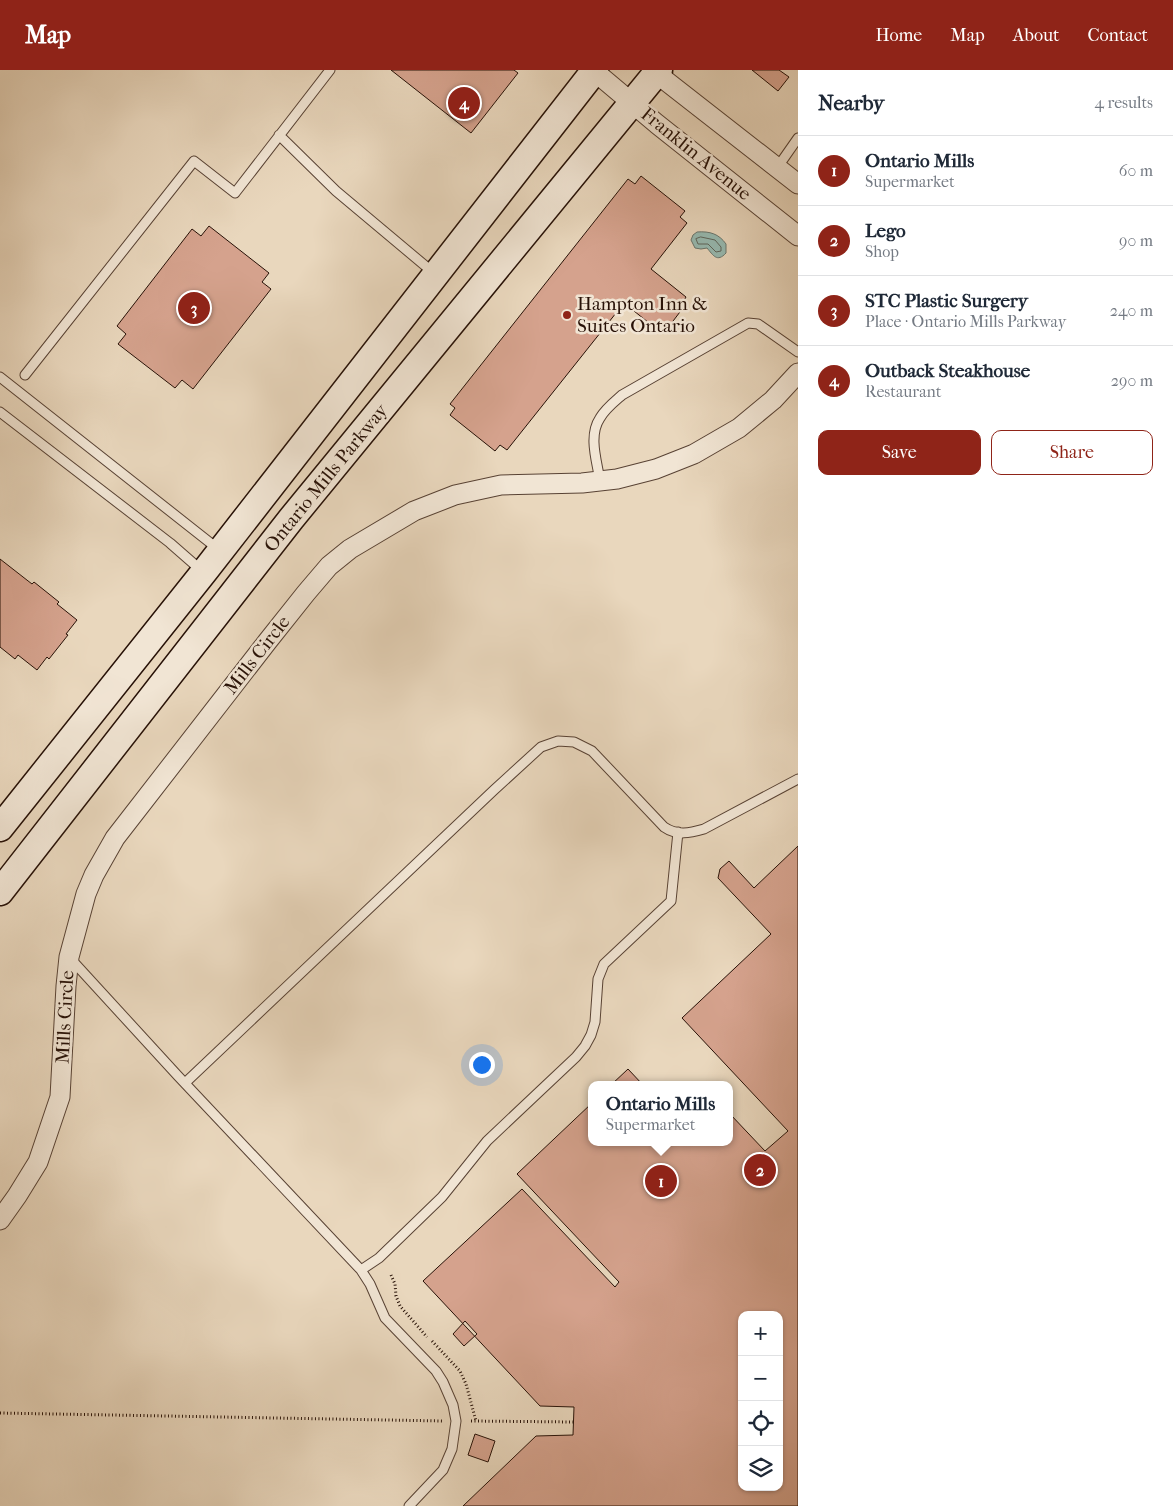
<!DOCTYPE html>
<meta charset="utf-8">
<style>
:root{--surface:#fff;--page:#f2f2f3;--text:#1f2937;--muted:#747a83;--line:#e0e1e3;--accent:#8f2418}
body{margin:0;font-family:"IM FELL French Canon",serif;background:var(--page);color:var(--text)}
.controls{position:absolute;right:15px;bottom:15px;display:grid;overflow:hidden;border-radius:10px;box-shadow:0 1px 4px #0004}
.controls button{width:45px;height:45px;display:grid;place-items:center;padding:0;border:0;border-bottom:1px solid var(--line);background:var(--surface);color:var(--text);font:25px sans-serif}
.you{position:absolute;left:481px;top:994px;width:18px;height:18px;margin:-12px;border:4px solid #fff;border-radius:50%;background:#1a73e8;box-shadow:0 0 0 8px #1a73e833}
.badge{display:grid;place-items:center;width:32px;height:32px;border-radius:50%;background:var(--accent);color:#fff;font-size:16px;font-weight:700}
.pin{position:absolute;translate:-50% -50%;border:2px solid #fff;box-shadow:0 1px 5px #0006}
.popup{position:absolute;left:588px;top:1011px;width:145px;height:65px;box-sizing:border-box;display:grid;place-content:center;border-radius:10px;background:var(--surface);filter:drop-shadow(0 1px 4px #0005);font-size:16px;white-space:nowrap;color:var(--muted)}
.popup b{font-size:19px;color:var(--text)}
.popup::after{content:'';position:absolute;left:50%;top:100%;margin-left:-10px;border:10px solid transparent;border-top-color:var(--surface)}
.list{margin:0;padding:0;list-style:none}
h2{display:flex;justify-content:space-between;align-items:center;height:65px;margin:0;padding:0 20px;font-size:21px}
h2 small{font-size:16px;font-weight:400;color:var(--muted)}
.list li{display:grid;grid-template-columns:32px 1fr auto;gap:15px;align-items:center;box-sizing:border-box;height:70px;padding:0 20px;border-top:1px solid var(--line)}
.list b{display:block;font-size:19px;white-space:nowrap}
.list p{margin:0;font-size:16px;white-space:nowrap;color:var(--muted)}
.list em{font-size:16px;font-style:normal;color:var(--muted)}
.actions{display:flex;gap:10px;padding:15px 20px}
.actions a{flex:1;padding:11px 0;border:1px solid var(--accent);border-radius:10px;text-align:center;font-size:18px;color:var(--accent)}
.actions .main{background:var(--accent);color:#fff}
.icon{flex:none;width:28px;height:28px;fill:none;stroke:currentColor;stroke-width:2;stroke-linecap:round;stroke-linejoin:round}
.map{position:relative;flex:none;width:798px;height:1436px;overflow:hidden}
header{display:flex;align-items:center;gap:30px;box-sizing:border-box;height:70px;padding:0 25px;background:var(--accent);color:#fff}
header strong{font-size:24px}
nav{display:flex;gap:28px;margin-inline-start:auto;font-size:18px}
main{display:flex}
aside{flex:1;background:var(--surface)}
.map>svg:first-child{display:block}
.water{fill:#97bab1;stroke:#6a766d}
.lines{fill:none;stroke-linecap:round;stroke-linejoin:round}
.shore{stroke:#5f665c;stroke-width:1}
.building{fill:#d5a28d;stroke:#271107;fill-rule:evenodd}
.service-casing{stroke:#584234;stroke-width:11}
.minor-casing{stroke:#584234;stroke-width:21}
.secondary-casing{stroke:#271107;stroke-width:29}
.path{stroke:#271107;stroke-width:3;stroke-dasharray:1 2.5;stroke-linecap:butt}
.service{stroke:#f1e5d4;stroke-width:9}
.minor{stroke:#f1e5d4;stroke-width:19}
.secondary{stroke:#f1e5d4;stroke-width:26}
.poi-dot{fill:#8f2418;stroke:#f1e5d4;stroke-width:2}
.labels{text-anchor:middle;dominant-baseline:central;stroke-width:5;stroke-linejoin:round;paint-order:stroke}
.street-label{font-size:19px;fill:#271107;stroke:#f1e5d4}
.poi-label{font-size:19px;fill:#271107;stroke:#f1e5d4;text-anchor:start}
</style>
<header>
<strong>Map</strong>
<nav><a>Home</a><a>Map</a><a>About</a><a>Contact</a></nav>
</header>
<main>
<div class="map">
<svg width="798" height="1436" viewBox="0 0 798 1436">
<rect width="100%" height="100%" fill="#e9d7bd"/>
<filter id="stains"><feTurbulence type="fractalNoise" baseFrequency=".004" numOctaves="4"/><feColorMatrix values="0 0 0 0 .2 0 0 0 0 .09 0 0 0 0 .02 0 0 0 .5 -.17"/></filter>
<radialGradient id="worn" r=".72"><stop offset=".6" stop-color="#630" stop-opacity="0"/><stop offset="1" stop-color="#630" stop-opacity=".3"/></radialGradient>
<path class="water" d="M697 162C710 161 719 164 726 174V183C717 193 713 185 707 178L701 179 695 178 691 170 693 165Z"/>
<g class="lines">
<path class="shore" d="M701 167 715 170 721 177V181L716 182 708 174H698L696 169Z"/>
</g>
<path class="building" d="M391 0H514L518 3 471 63Z
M752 0H779L789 7 778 21Z
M641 106 685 141 680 147 687 153 651 199 686 227 683 232 686 234 667 259 663 255 659 261 624 233 507 380 500 375 495 381 450 345 455 338 450 334 628 109 635 114Z
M209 156 269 203 262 212 271 219 193 319 182 310 175 318 118 274 126 264 117 256 192 159 201 166Z
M0 489 32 514 34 512 59 532 57 534 77 550 66 564 68 565 49 589 47 587 37 600 18 585 15 589 0 577Z
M798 776V1436H463L536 1366 573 1365 574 1337 540 1336 423 1211 522 1119 615 1217 619 1212 517 1104 592 1033V1072H730V1044L765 1081 788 1061 682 948 771 864 718 808 720 799 729 791 754 818ZM742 1245H779V1417H742Z
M628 999 643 1015H611Z
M465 1251 477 1264 464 1276 453 1264Z
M475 1364 495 1371 488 1392 468 1385Z"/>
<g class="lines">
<g class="service-casing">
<path id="service" d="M279 65 336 121 435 204
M777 98 798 68
M25 305 194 91 235 123 330 0
M0 307 218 479
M0 342 170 473 202 501
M600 411C597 391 588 366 600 348 605 339 614 332 622 325L748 253 758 254 798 282
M69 887 178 1006 361 1200 370 1214 385 1248 436 1301 443 1312 453 1335 456 1351 452 1379 443 1400 409 1436
M185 1013 494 720 541 677 558 671 574 672 592 681 664 757C677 766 690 763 704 759L798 709
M361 1200 379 1188 442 1127 487 1071 576 987 585 976 591 965 595 952 598 909 604 894 671 831 678 762"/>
</g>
<g class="minor-casing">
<path id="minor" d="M652 0 798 114
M594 1 657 54 798 166
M0 1150 17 1126 38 1092 60 1027 66 916 69 887 86 824 94 805 115 768 267 572 306 523 329 496 350 479 414 441 455 425 501 415 582 413 617 409 656 399 694 384 739 358 773 330 798 303"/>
</g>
<g class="secondary-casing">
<path id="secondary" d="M0 758 204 502 595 0
M0 822 291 449 659 0"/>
</g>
<path class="path" d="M391 1205 395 1214 396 1226 400 1236 427 1267
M432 1271 460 1301 466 1314 476 1351
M0 1343 442 1351
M471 1351 574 1352"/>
<use href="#service" class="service"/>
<use href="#minor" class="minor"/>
<use href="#secondary" class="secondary"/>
</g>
<circle class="poi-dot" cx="567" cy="245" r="5"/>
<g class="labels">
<g class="street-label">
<text transform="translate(696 84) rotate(39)">Franklin Avenue</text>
<text transform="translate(326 408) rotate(-51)">Ontario Mills Parkway</text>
<text transform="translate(257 585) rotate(-52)">Mills Circle</text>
<text transform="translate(65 947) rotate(-87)">Mills Circle</text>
</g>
<g class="poi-label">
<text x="577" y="234">Hampton Inn &amp;<tspan x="577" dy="22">Suites Ontario</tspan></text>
</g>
</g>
<rect width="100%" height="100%" filter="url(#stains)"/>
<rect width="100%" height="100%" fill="url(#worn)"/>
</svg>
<div class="controls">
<button>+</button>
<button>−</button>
<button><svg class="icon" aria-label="locate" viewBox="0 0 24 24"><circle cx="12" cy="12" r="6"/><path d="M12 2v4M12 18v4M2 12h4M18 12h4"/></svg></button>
<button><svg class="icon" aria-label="layers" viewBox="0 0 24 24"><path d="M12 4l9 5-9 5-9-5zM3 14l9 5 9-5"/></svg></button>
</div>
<div class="you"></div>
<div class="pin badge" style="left:661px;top:1111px">1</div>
<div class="popup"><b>Ontario Mills</b>Supermarket</div>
<div class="pin badge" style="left:760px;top:1100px">2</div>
<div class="pin badge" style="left:194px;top:238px">3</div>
<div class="pin badge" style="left:464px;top:33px">4</div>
</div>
<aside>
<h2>Nearby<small>4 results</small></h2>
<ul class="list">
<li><span class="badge">1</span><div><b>Ontario Mills</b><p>Supermarket</p></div><em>60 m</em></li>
<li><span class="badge">2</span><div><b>Lego</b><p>Shop</p></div><em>90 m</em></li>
<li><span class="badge">3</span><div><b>STC Plastic Surgery</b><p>Place · Ontario Mills Parkway</p></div><em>240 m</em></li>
<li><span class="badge">4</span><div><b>Outback Steakhouse</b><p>Restaurant</p></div><em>290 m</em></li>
</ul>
<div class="actions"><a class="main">Save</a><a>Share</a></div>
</aside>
</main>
